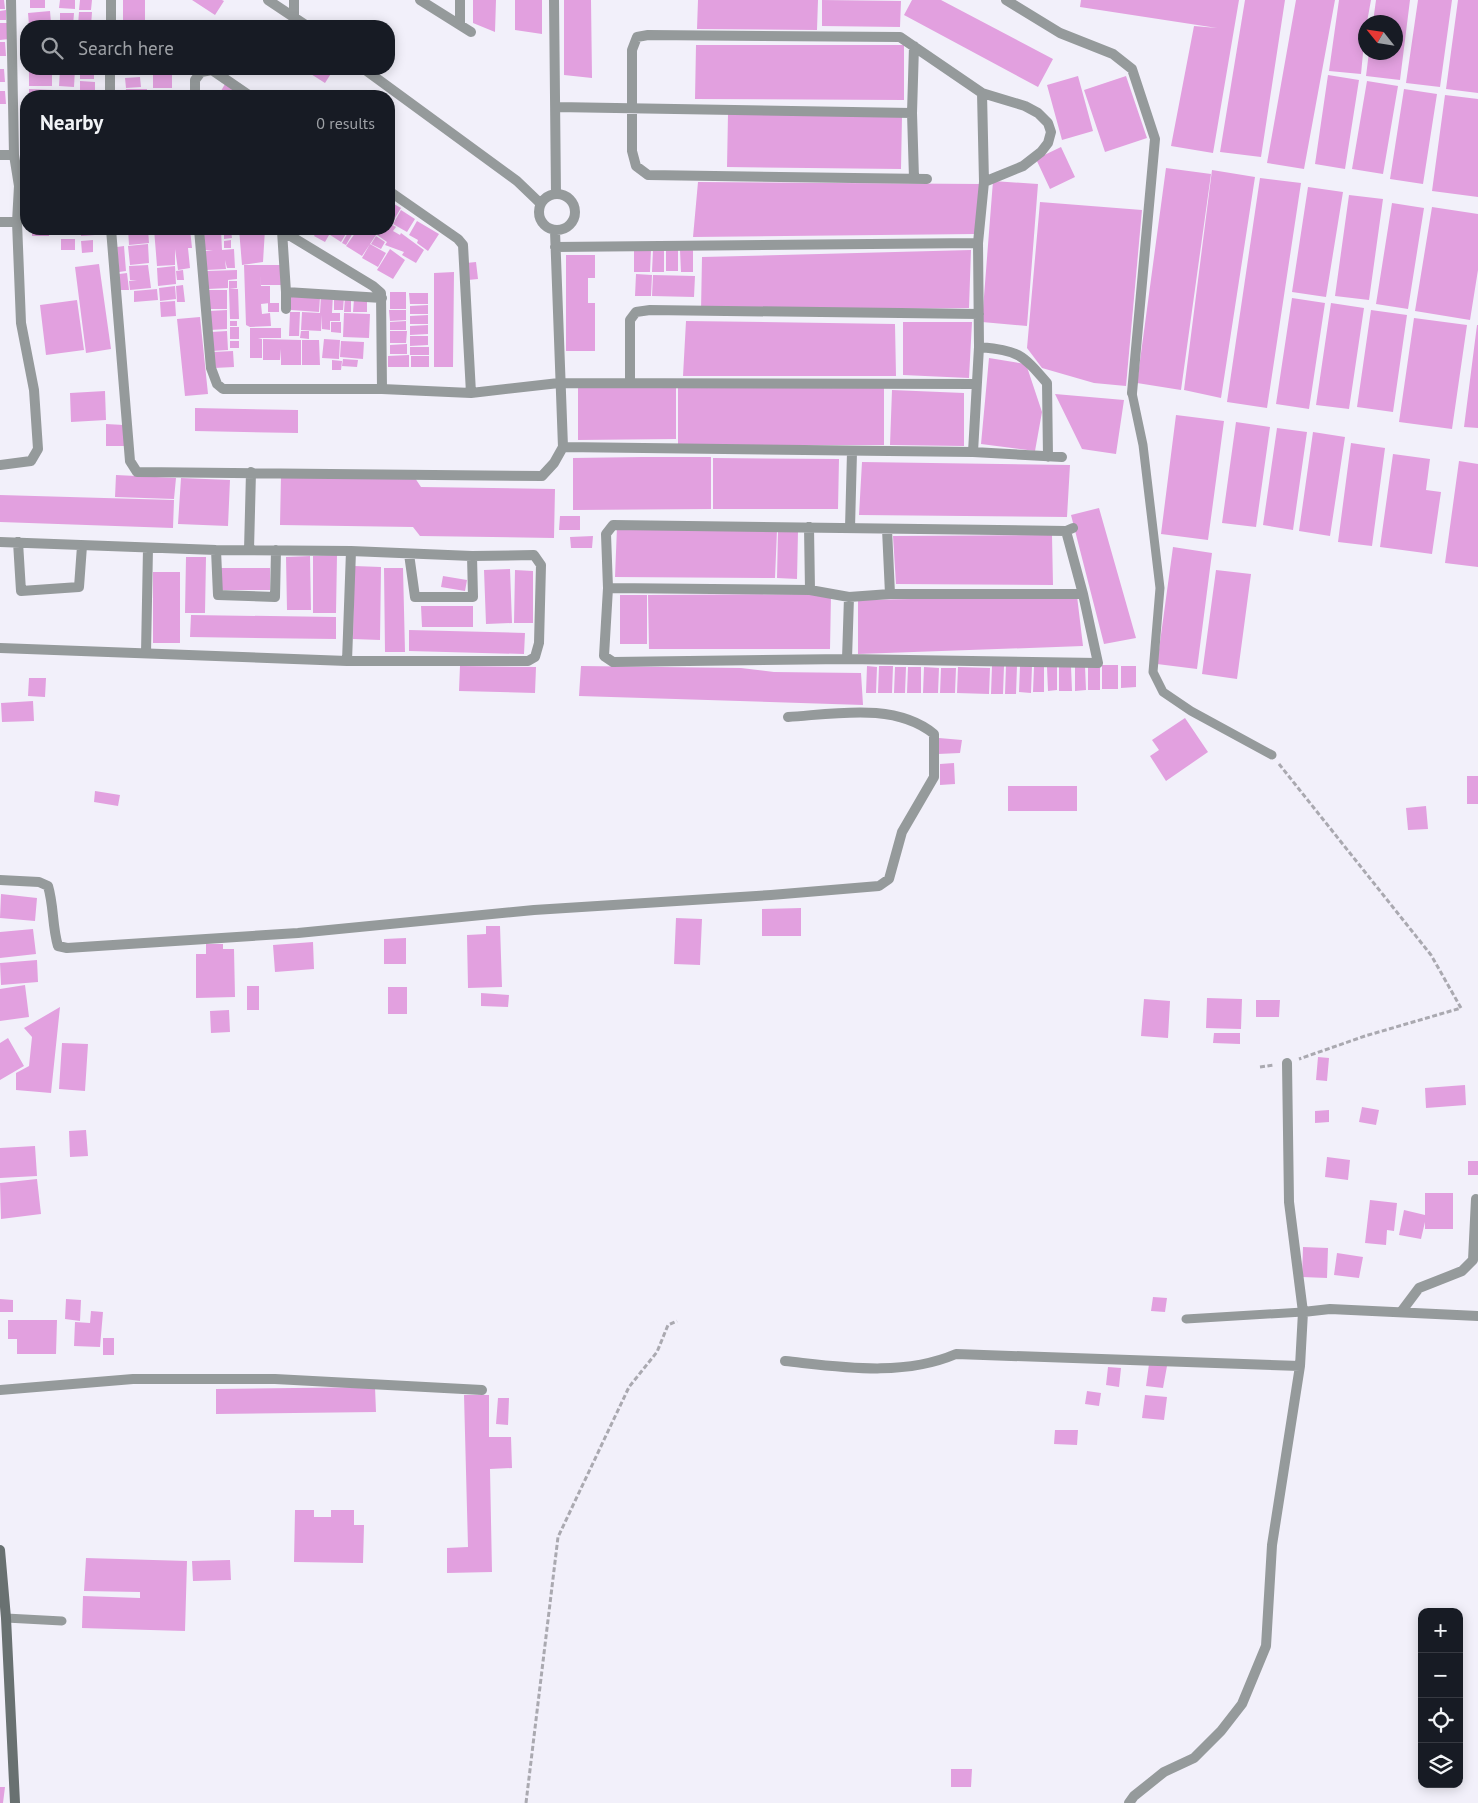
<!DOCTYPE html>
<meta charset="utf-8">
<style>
:root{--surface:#171b24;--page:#242831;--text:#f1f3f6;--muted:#9ea1a6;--line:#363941}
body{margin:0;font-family:"PT Sans",sans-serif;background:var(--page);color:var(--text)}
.controls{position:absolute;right:15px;bottom:15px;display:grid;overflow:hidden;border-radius:10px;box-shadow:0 2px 12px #0003}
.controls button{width:45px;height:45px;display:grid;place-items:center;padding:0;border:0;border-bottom:1px solid var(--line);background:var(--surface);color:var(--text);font:25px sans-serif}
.compass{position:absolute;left:1358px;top:15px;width:45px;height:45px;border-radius:50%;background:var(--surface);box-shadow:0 2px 12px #0003;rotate:300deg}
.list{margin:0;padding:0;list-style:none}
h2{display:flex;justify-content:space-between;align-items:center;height:65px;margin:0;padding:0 20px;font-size:21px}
h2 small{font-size:16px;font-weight:400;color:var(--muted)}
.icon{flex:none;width:28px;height:28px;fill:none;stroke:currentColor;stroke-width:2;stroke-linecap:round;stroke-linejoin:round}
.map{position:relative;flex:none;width:1478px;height:1803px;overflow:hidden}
.search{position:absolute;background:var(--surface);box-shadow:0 2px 12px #0003;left:20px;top:20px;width:375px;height:55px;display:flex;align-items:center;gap:12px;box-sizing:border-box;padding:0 18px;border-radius:20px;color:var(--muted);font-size:19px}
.panel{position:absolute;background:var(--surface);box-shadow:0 2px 12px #0003;left:20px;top:90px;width:375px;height:145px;border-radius:20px}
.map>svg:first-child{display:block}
.building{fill:#e2a0df}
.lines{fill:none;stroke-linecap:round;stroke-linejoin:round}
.path{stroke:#aaa9b0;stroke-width:3;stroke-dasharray:5 2.5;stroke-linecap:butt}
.lane{stroke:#959a9b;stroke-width:9}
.street{stroke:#959a9b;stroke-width:10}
.secondary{stroke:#697171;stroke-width:10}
</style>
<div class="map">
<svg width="1478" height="1803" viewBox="0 0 1478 1803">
<rect width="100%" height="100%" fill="#f2f0fa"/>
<path class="building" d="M0 0H4L5 9H0Z
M30 0H45V8H30Z
M60 0H75V9L59 8Z
M80 0H92L91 10H79Z
M123 0H145V20H123Z
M192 0H222L224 1 215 15Z
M473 0H496L495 32 473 23Z
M515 0H542V34L515 30Z
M564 0H591L592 78 564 75Z
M698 0H818L817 30 697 29Z
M822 0 901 1 900 27 822 26Z
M912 0H941L1053 59 1038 87 904 15Z
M1081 0H1239L1213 153 1171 146 1194 26 1217 28 1080 7Z
M1245 0H1285L1261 157 1220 152Z
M1296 0H1335L1304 169 1267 163Z
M1339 0H1371L1367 22H1366L1361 74 1329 71Z
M1376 0H1410L1400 80 1366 76 1369 52H1396V22H1373Z
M1418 0H1452L1440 87 1406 83Z
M1458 0H1478V93L1446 89Z
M6 10V20H0V11Z
M50 11 51 23 29 25 28 13Z
M79 12H92L91 26 78 25Z
M60 13H74L73 26H60Z
M0 23H8L9 39 0 40Z
M124 23H148V26H124Z
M0 42H5L6 56H0Z
M696 45H904V100L695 99Z
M0 69H4L5 82H0Z
M29 69H52V86H29Z
M60 69H75L74 87 59 86Z
M80 69H94V79H80Z
M125 69H143V73L125 74Z
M303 69H334L325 83Z
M153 71H172V88H153Z
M1328 75 1359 80 1345 169 1315 164Z
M1078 76 1093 131 1062 140 1047 85Z
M1126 76 1147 138 1105 152 1084 90Z
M140 77 141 87 126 88 125 78Z
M80 81 95 82V93H80Z
M1367 81 1398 86 1383 174 1352 169Z
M225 84 235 91 232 96H218Z
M29 89 54 90V96H29Z
M126 89H147V96H125Z
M1404 89 1437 94 1423 184 1390 179Z
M154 90H172V96H154Z
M0 91H5L6 104H0Z
M59 91 75 92V96H59Z
M1445 95 1478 99V197L1432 191Z
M728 114 902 116 901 169 727 167Z
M1061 147 1075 177 1050 189 1036 159Z
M1166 168 1211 174 1181 390 1137 383Z
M1212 170 1255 177 1221 398 1184 390Z
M1260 178 1301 183 1267 408 1227 402Z
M993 181 1038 184 1027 326 982 322Z
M698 182 981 184 975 234 693 237Z
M1308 187 1343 192 1326 297 1292 292Z
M1349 195 1383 199 1369 300 1335 296Z
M1040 202 1142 210 1126 386 1094 383 1042 368 1027 348Z
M1392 203 1424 208 1408 309 1376 304Z
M394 204 401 208 392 223 389 221V214Z
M1432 207 1478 214V270L1470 320 1415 311Z
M401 210 415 219 407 232 393 224Z
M417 221 439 234 428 251 417 243 418 240 409 235Z
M389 223 396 227 393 231 400 235 401 233 424 250 416 263 402 255 404 252 385 245 387 242 377 235 381 229H389Z
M32 229H49V236H32Z
M59 229H74V233L59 234Z
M81 229H94L95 235 81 236Z
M128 229H148L149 243 129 245Z
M154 229H190L192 248H188L190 268 178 270 175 249V265L157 266Z
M239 229H265L263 262 242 265Z
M318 229 329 235 325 242 314 236Z
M325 229H349L341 242 324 231Z
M350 229 354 231 346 245 342 243Z
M358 229H369L366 233 369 235 373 229H380L362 256 346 246Z
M221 230 222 250 234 249 235 268H227L225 260 226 269 206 270 205 251 213 250H205L204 231Z
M224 231H231L232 238 224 239Z
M376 236 385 242 381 249 371 244Z
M61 239H75V250H61Z
M93 240V252L82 253 81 241Z
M231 240V248H224V241Z
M148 244 149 263 130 265 128 246Z
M370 244 386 253 378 267 362 258Z
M124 246 126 271 119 272 117 247Z
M390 249 405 260 393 279 377 270Z
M634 250H651L650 272H634Z
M653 250H664V272H652Z
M666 250H678V271H666Z
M680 250H693V272H681Z
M971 250 969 308 701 311 702 257Z
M566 255H595V278H588V303H595V351H566Z
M476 262 478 279 468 280 466 263Z
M99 264 111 349 86 353 75 267Z
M148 265 151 288 130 290 129 281 137 280H130L129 266Z
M244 265H281L282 285H261L260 274 261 286H270V303L261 304 262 314 270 313 271 326 250 327 246 325Z
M175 266 176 284 158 286 157 268Z
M183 270 184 280H177L176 271Z
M237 270V279L228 280V288L208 289 207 271Z
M454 272 453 367H434V273Z
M127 273 129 290H120L119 274Z
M636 274 652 275 651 296H635Z
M653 275 695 276 694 297 652 296Z
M229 281H237V288L229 289Z
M183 285 185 302H177L176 286Z
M175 286 176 299 160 301 159 288Z
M157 289 158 300 134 302V291Z
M229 289H238L239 319H230Z
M208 290H227V309H209Z
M390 292H406V309H390Z
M409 293H428V304H410Z
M321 295H333L332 313H340V321H330V330L322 329V315L321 331 301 330 302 312 320 313Z
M334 295 344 296 343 310H334Z
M291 296 320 297 319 312 291 310Z
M345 297H351V312H344Z
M1292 298 1325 303 1309 409 1276 404Z
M354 299H367V312H353Z
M77 300 84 350 46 355 40 305Z
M175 301 176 316 161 317 160 302Z
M268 303H279V312H268Z
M1331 303 1364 308 1349 409 1316 405Z
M428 305V314H410V306Z
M227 310V329L210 330 209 311Z
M389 310H406V320L390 321Z
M1371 310 1407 315 1393 412 1357 407Z
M290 312H300L299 336H289Z
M344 313 370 314 369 338 343 337Z
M428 315V324H410V316Z
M200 317 208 394 185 396 177 319Z
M1414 318 1467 325 1452 429 1399 422Z
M230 321H237V326H230Z
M406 321V330H390V322Z
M686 321 895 324 896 376H683Z
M331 322H341V333L331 332Z
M903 322H972L969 378 903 375Z
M428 325V334L410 335V326Z
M1477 325H1478V428L1464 427Z
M230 327H239V339H230Z
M250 328H281V338H258L262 339V358H250Z
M227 331 228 350 212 351 211 332Z
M301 331H309V339L300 338Z
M390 331H407L406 343H390Z
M410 336H428V345L410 346Z
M263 339 301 340V365H281V349L280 360H263Z
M324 339 340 340 339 359 322 358Z
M302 340H319L320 365H302Z
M230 341H239V348H230Z
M341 341 364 342 363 359 340 357Z
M407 344V354H390V345Z
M410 347H429V355H410Z
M233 351 234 367 214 368 213 352Z
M409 355V367H388V356Z
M411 356H429V367H411Z
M989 358 1026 364 1042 412 1035 451 981 444Z
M343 359 358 360 357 367 342 366Z
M332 360 342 361 341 370H332Z
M578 386H676V439L578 440Z
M678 388H884V445H678Z
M892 390 964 393V446L890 445Z
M105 391 106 420 71 422 70 393Z
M1055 394 1124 400 1116 454 1082 449Z
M195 408 298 410V433L195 431Z
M1176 415 1224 421 1208 540 1161 534Z
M1236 422 1270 427 1256 527 1222 523Z
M106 424 124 425V446H106Z
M1277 428 1307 432 1293 530 1263 525Z
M1313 432 1345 437 1330 536 1299 531Z
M1351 443 1385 448 1372 546 1338 542Z
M1393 454 1430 459 1426 490 1441 492 1432 554 1380 547Z
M642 457H711V509L573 510V458Z
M713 458 839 459 838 509H713Z
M1459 461 1478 464V567L1445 563Z
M862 462 1070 465 1067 517 859 515Z
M116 475 176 478 174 499 115 497Z
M281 476 415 478 421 487 555 489 554 538 420 536 413 527 280 525Z
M181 478 230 480 228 526 178 524Z
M0 495 174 500 173 528 0 522Z
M1099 508 1136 638 1104 644 1071 515Z
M560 516H580V530H559Z
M617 527 777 530 775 578 615 577Z
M778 531H798L797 579 777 578Z
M1052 535 1053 585 896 584 893 536Z
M593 536 592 548H571L570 537Z
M1173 547 1212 553 1197 669 1157 664Z
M337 555 336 613H313V556Z
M310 556 311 610H287L286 557Z
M186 557H206L205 613H185Z
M354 566 381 567 380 640 353 639Z
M221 568H270V590H221Z
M384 568H403L405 652H385Z
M510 569 512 623 486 624 484 570Z
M515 570 533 571V623H514Z
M1216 570 1251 574 1237 679 1202 674Z
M153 572H180V643H153Z
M443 576 467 580 465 591 441 587Z
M831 594 830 649H649L648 595Z
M620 595H647V644H620Z
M1077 596 1083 646 858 654V600Z
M421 606H473V627H422Z
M191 615 336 617V639L190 637Z
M409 630 525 633 524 654 409 651Z
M1006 665 1017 666 1016 694H1005Z
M1102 665H1118V689H1102Z
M460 666 536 667 535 693 459 691Z
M581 666 741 668 774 672 861 673 863 705 579 696Z
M867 666 877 667 876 693H866Z
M879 666H893L892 693H878Z
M992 666H1004L1003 694H991Z
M1020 666H1032L1031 693 1019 692Z
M1034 666H1044V692H1033Z
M1059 666H1071L1072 691H1059Z
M1085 666 1086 690 1075 691V667Z
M1088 666H1100V690H1088Z
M1121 666H1136V687L1121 688Z
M895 667H906L905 693H894Z
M908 667H921V693H907Z
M924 667 939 668 938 693H923Z
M958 667 990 668 989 694 957 693Z
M1047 667H1057V690L1048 691Z
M941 668H956L955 693H940Z
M29 678H46L45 697 28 696Z
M33 701 34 721 2 722 1 703Z
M1185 718 1208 752 1166 781 1150 756 1159 750 1152 740Z
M939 738 962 740 960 753 938 754Z
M954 763 955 784 940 785V764Z
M1467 776H1478V804H1467Z
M1008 786H1077V811H1008Z
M95 791 120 795 118 806 94 802Z
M1426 806 1428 829 1408 830 1406 808Z
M1 894 37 898 35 921 0 918Z
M801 908V936H762V909Z
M676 918 702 919 700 965 674 964Z
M486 926H500L502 987 468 988 467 935 486 934Z
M33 929 36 954 0 958V932Z
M406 938V964H384V939Z
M313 942 314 969 275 972 273 945Z
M206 944H223V949H234L235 997 196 998V954H206Z
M37 960 38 982 1 985 0 963Z
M25 985 29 1017 0 1021V989Z
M247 986H259V1010H247Z
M388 987H407V1014H388Z
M481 993 509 995 508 1007 481 1006Z
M1207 998 1242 999 1241 1029 1206 1028Z
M1144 999 1170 1001 1168 1038 1141 1036Z
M1256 1000H1280L1279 1017H1256Z
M60 1007 51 1093 16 1090V1073L29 1066 32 1037 24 1028Z
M229 1010 230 1032 211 1033 210 1011Z
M1214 1033H1240V1044L1213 1043Z
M8 1038 24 1066 0 1080V1043Z
M62 1043 88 1044 85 1091 59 1089Z
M1318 1057 1329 1058 1327 1081 1316 1080Z
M1465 1085 1466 1105 1426 1108 1425 1088Z
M1362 1107 1379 1110 1376 1125 1359 1122Z
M1329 1110V1122L1315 1123V1111Z
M86 1130 88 1156 70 1157 69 1131Z
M35 1146 37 1176 0 1178V1148Z
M1327 1157 1350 1160 1348 1180 1325 1177Z
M1468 1161H1478V1175H1468Z
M37 1179 41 1214 1 1219 0 1183Z
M1425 1193H1453V1229H1425V1222L1421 1239 1399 1235 1404 1210 1425 1215Z
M1370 1200 1397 1203 1394 1231 1387 1230 1386 1245 1365 1243Z
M1303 1247 1328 1248 1327 1278 1302 1277Z
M1337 1253 1363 1257 1359 1278 1334 1275Z
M1153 1297 1167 1298 1165 1312 1151 1311Z
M0 1299 13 1300V1312H0Z
M66 1299 81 1300 80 1321 65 1319Z
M91 1311 103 1312 100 1347 74 1346 75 1322 90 1323Z
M8 1320H57L56 1354H17V1339H8Z
M103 1338H114V1355H103Z
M1149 1364 1167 1366 1163 1388 1146 1386Z
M1108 1367 1121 1368 1119 1387 1106 1385Z
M375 1387 376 1412 216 1414V1389Z
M1087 1391 1101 1393 1099 1406 1085 1404Z
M464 1395H489V1437H511L512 1468 490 1469 492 1572 447 1573V1548L468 1547Z
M1145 1395 1167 1397 1164 1420 1142 1418Z
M498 1398H509L508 1425 496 1424Z
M1055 1430H1078L1077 1445 1054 1444Z
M295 1510H314V1517H331V1510H354V1525H364L363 1563 294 1562Z
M86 1558 187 1561 185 1631 82 1628 83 1596 140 1598V1592L84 1591Z
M230 1560 231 1580 193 1581 192 1561Z
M951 1769H972L971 1787H951Z
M0 1787H5L3 1803H0Z"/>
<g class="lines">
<path class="path" d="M1279 764 1431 955 1461 1008 1365 1036 1299 1059
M1260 1067 1274 1065
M526 1803 558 1537 629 1387 657 1352 668 1325 677 1321"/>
<path class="lane" d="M1132 393 1143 445 1160 588 1153 672 1163 692 1191 711 1272 755
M1186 1319 1303 1312
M6 1618 62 1621"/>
<path class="street" d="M268 0 307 26
M294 0V17
M420 0 471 32
M554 0 556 194
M1006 0 1060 33 1113 54 1132 69 1155 139 1132 393
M460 25V0
M111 26V0
M364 69 517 181 541 204
M110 96V69
M195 96V80L201 72 212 70 250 96
M556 107 912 113
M0 155H14
M914 178 912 113 914 46
M927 179 648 175 636 166 632 151V50L637 37 648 35 900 37 982 93 1025 106 1038 113 1048 123 1051 132 1048 143 1041 152 1023 166 984 182
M389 191 458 239 463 245 471 393
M539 212a18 18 0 1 1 36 0a18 18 0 1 1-36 0Z
M0 222H17L19 186 14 155 11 0
M111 229 130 461 137 472 542 476 554 463 563 447 555 231
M199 229 211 368 217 384 223 389H382L471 393 559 383 976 384
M279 229 373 286 381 293 382 389
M282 231 286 292 382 298
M555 247 978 243
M286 309V292
M979 347C1019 351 1021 353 1047 383L1048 457
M630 383V320L636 312 650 310 979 314
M563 447 973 452 1062 457
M973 452 979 347 978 243 984 182 982 93
M0 465 31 461 38 449 34 390 21 323 17 222
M809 527 810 590
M850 528 852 452
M887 529 890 594
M1066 531 1083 594 1098 663 847 659 613 662 604 656 608 588 606 534 613 525 1066 531 1073 528
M0 542 216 550 351 551 472 556 534 555 541 565 539 643 535 657 528 661H347L0 648
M18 542 21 591 79 587 82 546
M216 550 218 595 275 597 276 550
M249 550 251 472
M409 554 415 597H473L472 556
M608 588 810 590 849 597 890 594H1083
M146 653 148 548
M847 659 849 597
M347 661 351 551
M0 880 39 882 48 886C54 906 52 926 58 946L67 948 298 933 534 910 771 895 879 886 889 879 902 832 934 777V734C895 702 835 714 788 717
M1287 1063 1289 1202 1303 1312
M1401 1312 1419 1288 1462 1271 1473 1260 1476 1199
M785 1361C842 1367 902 1377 956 1354L1300 1366
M0 1390 133 1379H275L482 1390
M1129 1803 1134 1796 1164 1772 1194 1758 1221 1731 1242 1704 1266 1646 1272 1545 1300 1366 1303 1312 1330 1309 1478 1316"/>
<path class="secondary" d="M0 1550 6 1618 15 1803"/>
</g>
</svg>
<div class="controls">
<button>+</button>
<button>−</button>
<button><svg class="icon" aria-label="locate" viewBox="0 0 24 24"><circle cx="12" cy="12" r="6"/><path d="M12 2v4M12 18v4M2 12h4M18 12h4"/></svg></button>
<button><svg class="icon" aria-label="layers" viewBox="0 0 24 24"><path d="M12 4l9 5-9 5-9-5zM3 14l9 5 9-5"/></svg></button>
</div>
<svg class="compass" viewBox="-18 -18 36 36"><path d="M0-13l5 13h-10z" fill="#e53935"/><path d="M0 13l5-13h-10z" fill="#9ea1a6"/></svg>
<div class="search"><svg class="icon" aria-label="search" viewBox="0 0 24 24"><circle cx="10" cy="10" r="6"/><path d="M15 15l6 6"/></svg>Search here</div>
<section class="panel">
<h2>Nearby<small>0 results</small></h2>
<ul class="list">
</ul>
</section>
</div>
